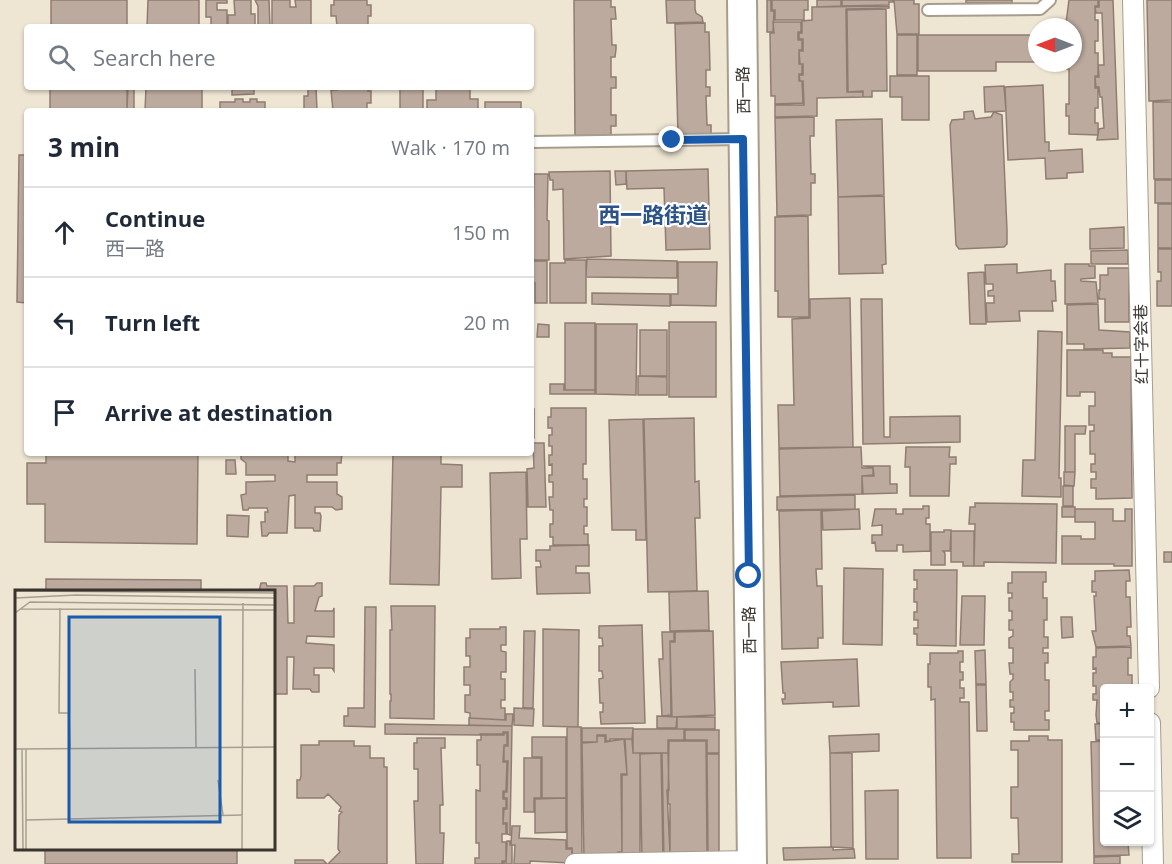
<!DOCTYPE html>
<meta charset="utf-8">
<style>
:root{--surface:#fff;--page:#f6f6f7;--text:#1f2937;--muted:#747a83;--line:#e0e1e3}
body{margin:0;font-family:"Open Sans","Noto Sans SC",sans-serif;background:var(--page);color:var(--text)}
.controls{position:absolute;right:18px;bottom:18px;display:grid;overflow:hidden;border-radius:6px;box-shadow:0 2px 4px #0004}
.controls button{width:54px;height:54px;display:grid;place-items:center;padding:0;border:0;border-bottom:2px solid var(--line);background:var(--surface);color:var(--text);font:30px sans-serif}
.compass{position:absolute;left:1028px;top:18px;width:54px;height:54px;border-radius:50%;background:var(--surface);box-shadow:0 2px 4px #0004;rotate:270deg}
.stop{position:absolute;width:18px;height:18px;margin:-14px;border:4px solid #195aab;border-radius:50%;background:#fff}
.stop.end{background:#195aab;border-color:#fff;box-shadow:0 2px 6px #0008}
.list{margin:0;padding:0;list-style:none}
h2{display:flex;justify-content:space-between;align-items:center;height:78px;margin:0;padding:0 24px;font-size:26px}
h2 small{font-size:20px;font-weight:400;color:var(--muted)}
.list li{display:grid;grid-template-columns:39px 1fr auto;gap:18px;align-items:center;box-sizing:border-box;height:90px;padding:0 24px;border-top:2px solid var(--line)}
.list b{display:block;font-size:22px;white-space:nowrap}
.list p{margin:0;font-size:20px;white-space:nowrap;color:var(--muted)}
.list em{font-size:20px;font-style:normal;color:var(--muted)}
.icon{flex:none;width:33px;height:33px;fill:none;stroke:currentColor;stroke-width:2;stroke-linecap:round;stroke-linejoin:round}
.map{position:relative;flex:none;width:1172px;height:864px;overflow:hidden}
.search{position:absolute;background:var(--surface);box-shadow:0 2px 4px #0004;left:24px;top:24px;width:510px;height:66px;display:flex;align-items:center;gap:15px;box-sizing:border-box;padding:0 21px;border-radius:6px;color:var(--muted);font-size:22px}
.panel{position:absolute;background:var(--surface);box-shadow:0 2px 4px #0004;left:24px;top:108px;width:510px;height:348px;border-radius:6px}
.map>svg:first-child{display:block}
.building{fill:#bdaa9f;stroke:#8f7d73;stroke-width:1.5}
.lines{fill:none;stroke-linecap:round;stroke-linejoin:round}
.lane-casing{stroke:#a69d8c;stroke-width:14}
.street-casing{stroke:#a69d8c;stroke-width:22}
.secondary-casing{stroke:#a69d8c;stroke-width:32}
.lane{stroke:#fff;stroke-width:10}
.street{stroke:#fff;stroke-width:20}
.secondary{stroke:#fff;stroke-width:28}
.route{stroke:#195aab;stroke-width:8}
.labels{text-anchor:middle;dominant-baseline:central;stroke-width:4.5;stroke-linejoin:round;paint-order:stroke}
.street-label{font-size:16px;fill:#39352e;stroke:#fff}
.district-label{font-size:22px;font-weight:bold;fill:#2b5389;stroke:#fff}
.inset-road{fill:none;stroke:#a69f90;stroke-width:1.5}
.view{fill:#195aab;fill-opacity:0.15;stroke:#195aab;stroke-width:3}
.inset-edge{fill:none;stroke:#39352e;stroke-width:3}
</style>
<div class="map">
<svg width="1172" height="864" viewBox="0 0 1172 864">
<rect width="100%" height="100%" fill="#eee5d2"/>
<path class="building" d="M51 0H127V27H51Z
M148 0H199V27H147Z
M206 0H227V3H217V10H227V27H211V17H206Z
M234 0H251V14H255V27H228V15H235Z
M255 0H269L270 27H258V6Z
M272 0H290V7H296L295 0H311V27H272Z
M334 0H367V5H371V16H368V27H337L336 16H331V5H334Z
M574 0H611V7H615L616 19H611L612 45H616V49L615 57H611V77H616V88H611V115H616V126H611V137H575Z
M666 0H695V9L696 13 702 17 703 22 667 23Z
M767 0H771V11H774L773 32H767Z
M772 0H808V10H804V20H775V10H772Z
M817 0H841V6L817 7Z
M842 0H893V2H889V5L842 6Z
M894 0H914V4H919V34H897Z
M966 0H1012V3H966Z
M1069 0H1098V6H1095V20H1098V41H1095V53H1098V76H1095V88H1098V108H1095V123H1098V135L1069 134V116H1066V104H1069V69H1066V63H1073V27H1069V23H1066Z
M1099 0H1113L1118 139 1097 140 1099 129 1104 128 1102 97H1100L1099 87H1096L1095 77H1099L1098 65H1104L1102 13H1096L1095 7H1099Z
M1147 0H1172V100L1149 101Z
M889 6V8L846 9 847 92H863V97L817 98V116L775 117V105H804L803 81H800L799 75H803V64H800L799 51H803V39H799V33H802V21L812 20V7Z
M886 9 887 91H872V97H863V91L848 92 847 10Z
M773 22H801V32H798V40H802V50H799V64H802V74H799V81H802L803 103 775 104V96H771L770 33H774Z
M705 23V32H709L710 70H706V87H710V96H706L707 125H711V134H678L675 24Z
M897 35H917V75H897Z
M918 35H1037V62H996V71H918Z
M890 76H929V120H902V97H890Z
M1043 85 1045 142H1049V151L1082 149 1083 172 1067 173V178L1046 179 1045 158 1008 160 1005 87Z
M1004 86 1006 111 985 112 984 87Z
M50 87H127V111H50Z
M128 87H134V110H127Z
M146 87H202V111H145Z
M232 87H254V94L232 95Z
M308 87H316L317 111 304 110V96H308Z
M337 87H368V91H371V103H367V111H333L331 90H337Z
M400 87H423V111H400Z
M436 87H470V99H478V111H427V100H436Z
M235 99H243V102H250V99H257V102H265V111H220V102H235Z
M485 102H521V111H485Z
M1153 102H1172V179H1154Z
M973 111 975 119 991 117 994 112 1002 115 1007 230V244L1004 247 959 249 956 245 950 125 952 120 964 119V112Z
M814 117V136H810L811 174H815V183H811V215L777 216 775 118Z
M882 119 884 195 838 197 836 120Z
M19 155H27V303L17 302Z
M708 169 710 249 666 250 664 188 627 189 626 171Z
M610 171 611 256 564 259 563 189 553 190V180H550L549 172Z
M615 171H626V184L616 185Z
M534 174H548L547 220 549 221V260H532Z
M1155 180H1172V203H1155Z
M884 196 886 264 882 265 883 273 839 274 838 197Z
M1158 204H1172V248H1158Z
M808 216 809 317H778V291H775V217Z
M1124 227V248L1090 249V229Z
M1158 249H1172V306H1157V281H1161V272H1158Z
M1128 250V264H1091V251Z
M587 259 677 261V278L586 277Z
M565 260H586V303H550V263H565Z
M531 261H547V303H535V283H531Z
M678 262H717L716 306 671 305V294H678Z
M1017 264V273L1051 270V281H1055L1056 301H1052L1053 311H1019L1020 321 987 322 986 303H994V296H988V291L993 290V284H986L985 265Z
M1065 264H1089V266H1095V278L1081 279V281L1096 282 1098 303 1065 304Z
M1108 268H1129V322H1105V299H1099V290H1100V275H1108Z
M984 272 986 324H970L968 273Z
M592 293 670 294V306L592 304Z
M850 298 853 447 779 448 778 405H794L792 319 810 318V299Z
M861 299H882L884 437H890V417L960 416V442L863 444Z
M1098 304 1099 330 1130 332V348L1084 349V344H1067V305Z
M669 322H716V397H669Z
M565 323H595V390H565Z
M538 324 549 325V337H537Z
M596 324H637L636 395 596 394Z
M640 330H667V376H640Z
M1038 331 1062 332 1059 478H1061V497L1022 496 1023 460H1035Z
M1067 350H1103V353H1112V357H1131L1132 498 1096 499V488H1091V479H1096V472H1091V464H1095V454H1090V431H1094V425H1089V406H1095V392H1080V396H1067Z
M638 376 667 377V395H638Z
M550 384H564V390H595V394H550Z
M551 408H586V464H583V479H587V499H584V507H587V526H584V534H588V545H553V537H550V524H553V510H550L549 497H553V482H549V475H552V464L549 465V455H552V446H549V435H552V428H548V417H551Z
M531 409H534V438H531Z
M694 418 695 482 699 481 700 518H695L697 591 648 592 644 419Z
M643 419 646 540H636V530H612L609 420Z
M1065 426H1086L1085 434H1075V472H1065Z
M533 443H544L546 507H528L527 469 534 468Z
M861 447 862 468H873V475L862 476V494L780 496 779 449Z
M906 447H950L949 457H956V464H950L949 496H910V467H905Z
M46 453H198L197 544 45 542V504H27V463H46Z
M241 453H288V461L295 462V453H342L341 463H337V475H307V482H337V494L342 497V509L336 510 332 507H315V513H320L321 516 320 531H314L313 528H295V495L289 496 287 533H269L267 536H262L261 522H265V512H268L267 508H249L248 510H243L241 495 246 494V482L275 481V475H246V463L241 459Z
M393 453H441V464L462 465V487H441L439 585 390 584Z
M226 460H235L236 474H226Z
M863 466H890V484H897V493L863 494 862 476H874L873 467Z
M526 472 527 539H520L521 578 492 579 490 473Z
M1064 472H1075L1074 486 1064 485Z
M1063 486H1073V506H1063Z
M855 495V509L777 510V497Z
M975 503 1057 504 1056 563 984 562V566H974L975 524H969L970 507H975Z
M923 506H929V518H926V524H930V551L903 552V545H897V551H876L875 542 872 543V535H882V525L872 526 875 509H896V514H903V509H923Z
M1062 507H1075V517H1062Z
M859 509 860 529 823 530 822 511Z
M1075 509H1113V521H1125V509H1132V566H1114V564H1062V536H1081V539H1095V522H1075Z
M821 510 822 569H816L817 586H822L823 638H818V648L782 649 779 511Z
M227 515 249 516 248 537 227 536Z
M944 530H951L950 551H943L945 553V565H931V532H944Z
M951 531H974V566H963V562H951Z
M589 545V566H576V573H589L590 593 537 594 536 567H541L540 561H536V550H550V546Z
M1164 552H1172V562H1164Z
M844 568 883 569 882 645 843 644Z
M914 570H957L956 646 917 645V634H914V628H918V620H914V612H917V602H914V589H917V580H914Z
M1129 570 1130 581H1126V597H1130L1131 627H1127V636H1130L1131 646 1096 647 1092 631H1096L1094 596H1096V592H1092V581H1095V571Z
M1012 572H1046V582H1043V598H1047V620H1044V637H1048V648H1043V653H1048V663H1045V680H1049V711H1045V720H1049V730H1014V722H1011V713H1014V707H1010V700H1013V692H1010V682L1013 679V674H1010L1009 663H1013V648H1009V638L1013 636V630H1009V620H1012V611H1009V598H1012V593H1008V583H1012Z
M46 579 201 580V591H46Z
M261 583H266L267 586H287L288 623H294V586H314L317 583H322V596L319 597 315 611H333L334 608V637L307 636 306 643 334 645V671L332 668H314V675H319V692H312L310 689H293L294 657H287V694H273V644H275L273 591H259Z
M708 591 709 630 670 631 669 592Z
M962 596H985L984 645H960Z
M391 606H435L434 719 390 718V701H391V694H390V630H392Z
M365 607H376L375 727 344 726V716H348V708H364Z
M1061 617H1072L1073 637 1062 638Z
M642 625 645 723 601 724 600 712H603V703H600L599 679 603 678 602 671H599V646H603L602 638H599V626Z
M500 627H506V645H501V651L506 652V672H501V679H505V700H501V708H505V720L470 718V713L465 712V695H470V685H464V667H470V656H466V638H470V629H500Z
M543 629 579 630 578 727 543 726Z
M524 631H535L533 708H523Z
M713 631 715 715 672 717 670 642H675V632Z
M662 632H674V641H670L671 715 662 716 659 659H663Z
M1131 647V658H1128V675H1132V688H1104V723H1097L1096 715 1097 700H1093V694H1096V686H1093V673H1096V668L1093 669V657H1096V648Z
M985 650 986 684H976L975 651Z
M958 651H963V662H960V672H963V680H960V688H964V698H960V702H969L971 858H937L935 699 931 700V687H928V664H930V653H958Z
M857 659 859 706 833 707V702L783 704 782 699H785V693H783L781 662Z
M976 685H986L987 731H977Z
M514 708 534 709 533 726 514 725Z
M506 714H513L512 726 469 725V718L506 720Z
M657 716 677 717 676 728H657Z
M677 717H715V729H677Z
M385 724 512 726 510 835 507 834V823H503L504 809H507V798H504V792H507L508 761H504V746H508V732H503V734H480V735L385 734Z
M1095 724H1104V740H1096Z
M567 727H581L582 862H573L572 848H567Z
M582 728H633L632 739H610V741H606V735H597V742H582Z
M633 729H684V740H668V753H633Z
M685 730H719V753H707V740H685Z
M504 733H507V745H504L503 762H507L506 791H503V799H506V808H503V824H506V834H502V842H506V861H502V864H475V858H479V843H476V790L480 791V765H477V740H481V735H504Z
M879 734V751L830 753 829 736Z
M597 736H605V742L624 739 627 774H621L622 852H618V859L584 860 582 743 597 742Z
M1029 736H1048V740H1062V862H1012V854H1019L1018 818H1011V787H1018V750H1011V741H1029Z
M532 737H566V798H542V757H532Z
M417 738H445V748H441L443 805H440V833H444L443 864H416L414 801H418V769H414V743H417Z
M625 739H632L633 753H640V863H619V853H622V775H627Z
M319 741H354V746H370V758H384V767H387V864H328L340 852 338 849 339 815 342 812 339 811 341 807 328 794 324 798H297V780H300L301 776V745H319Z
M669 741H706L707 854H670V804H668Z
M1104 741V842H1128L1129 855 1094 856 1091 742Z
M661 753 663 860H642L640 754Z
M662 753H668L669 790H667L670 854 664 860Z
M830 753H852L853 848 831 847Z
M707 754H719V854H708Z
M524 758H541V798H534V812H524Z
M898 790V859H866L865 791Z
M566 798V832L535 833V799Z
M512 826H520L519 838 566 840V849H572L571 863 530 861V864H514L515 845H511Z
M507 841H510V845H512V864H503V862H506Z
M833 847V850L854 849 855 858 784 860 783 848Z
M45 848H237V864H45Z
M1120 856V864H1094V857Z
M295 860H323L327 864H295Z"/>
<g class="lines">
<g class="lane-casing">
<path id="lane" d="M928 10 1040 9 1050 0
M531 142 743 139"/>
</g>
<g class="street-casing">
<path id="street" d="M1133 0 1149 688
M1150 723 1153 864
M575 864 752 861"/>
</g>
<g class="secondary-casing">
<path id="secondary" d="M742 0 752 864"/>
</g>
<use href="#lane" class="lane"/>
<use href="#street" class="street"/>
<use href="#secondary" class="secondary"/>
</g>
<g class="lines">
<path class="route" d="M672 140 743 139 749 576"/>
</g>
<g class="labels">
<g class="street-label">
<text transform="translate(743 90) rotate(-91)">西一路</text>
<text transform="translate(1141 344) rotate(-91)">红十字会巷</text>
<text transform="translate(749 630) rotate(-91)">西一路</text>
</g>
<g class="district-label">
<text x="653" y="214">西一路街道</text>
</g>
</g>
<g transform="translate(15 590)">
<rect width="260" height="260" fill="#eee5d2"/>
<path class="inset-road" d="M0 1 260 3M0 8 61 5 260 8M45 18 44 123H54L55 159M6 19 260 20M0 23 15 12 260 15M180 79 181 157M0 159 260 157M7 159 8 259M11 159V259M203 190 208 225M11 230 228 225M227 259 228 13"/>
<path class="view" d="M54 27H205V232H54Z"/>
<rect width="260" height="260" class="inset-edge"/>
</g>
</svg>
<div class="controls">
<button>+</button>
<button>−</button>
<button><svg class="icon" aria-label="layers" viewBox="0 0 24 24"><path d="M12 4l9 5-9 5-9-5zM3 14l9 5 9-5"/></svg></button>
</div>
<svg class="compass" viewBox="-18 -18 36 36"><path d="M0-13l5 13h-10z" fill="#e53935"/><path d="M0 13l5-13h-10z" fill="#747a83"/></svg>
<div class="stop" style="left:749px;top:576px"></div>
<div class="stop end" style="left:672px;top:140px"></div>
<div class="search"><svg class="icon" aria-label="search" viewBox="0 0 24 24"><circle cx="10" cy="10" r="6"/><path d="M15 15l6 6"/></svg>Search here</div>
<section class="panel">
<h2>3 min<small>Walk · 170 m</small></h2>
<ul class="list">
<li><svg class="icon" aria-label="ahead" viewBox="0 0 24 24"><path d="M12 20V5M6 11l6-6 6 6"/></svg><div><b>Continue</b><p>西一路</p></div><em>150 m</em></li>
<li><svg class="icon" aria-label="left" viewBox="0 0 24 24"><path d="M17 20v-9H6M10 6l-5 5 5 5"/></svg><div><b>Turn left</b></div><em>20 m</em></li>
<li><svg class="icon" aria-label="arrive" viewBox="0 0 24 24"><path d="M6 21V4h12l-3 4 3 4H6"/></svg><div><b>Arrive at destination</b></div></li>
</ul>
</section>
</div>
